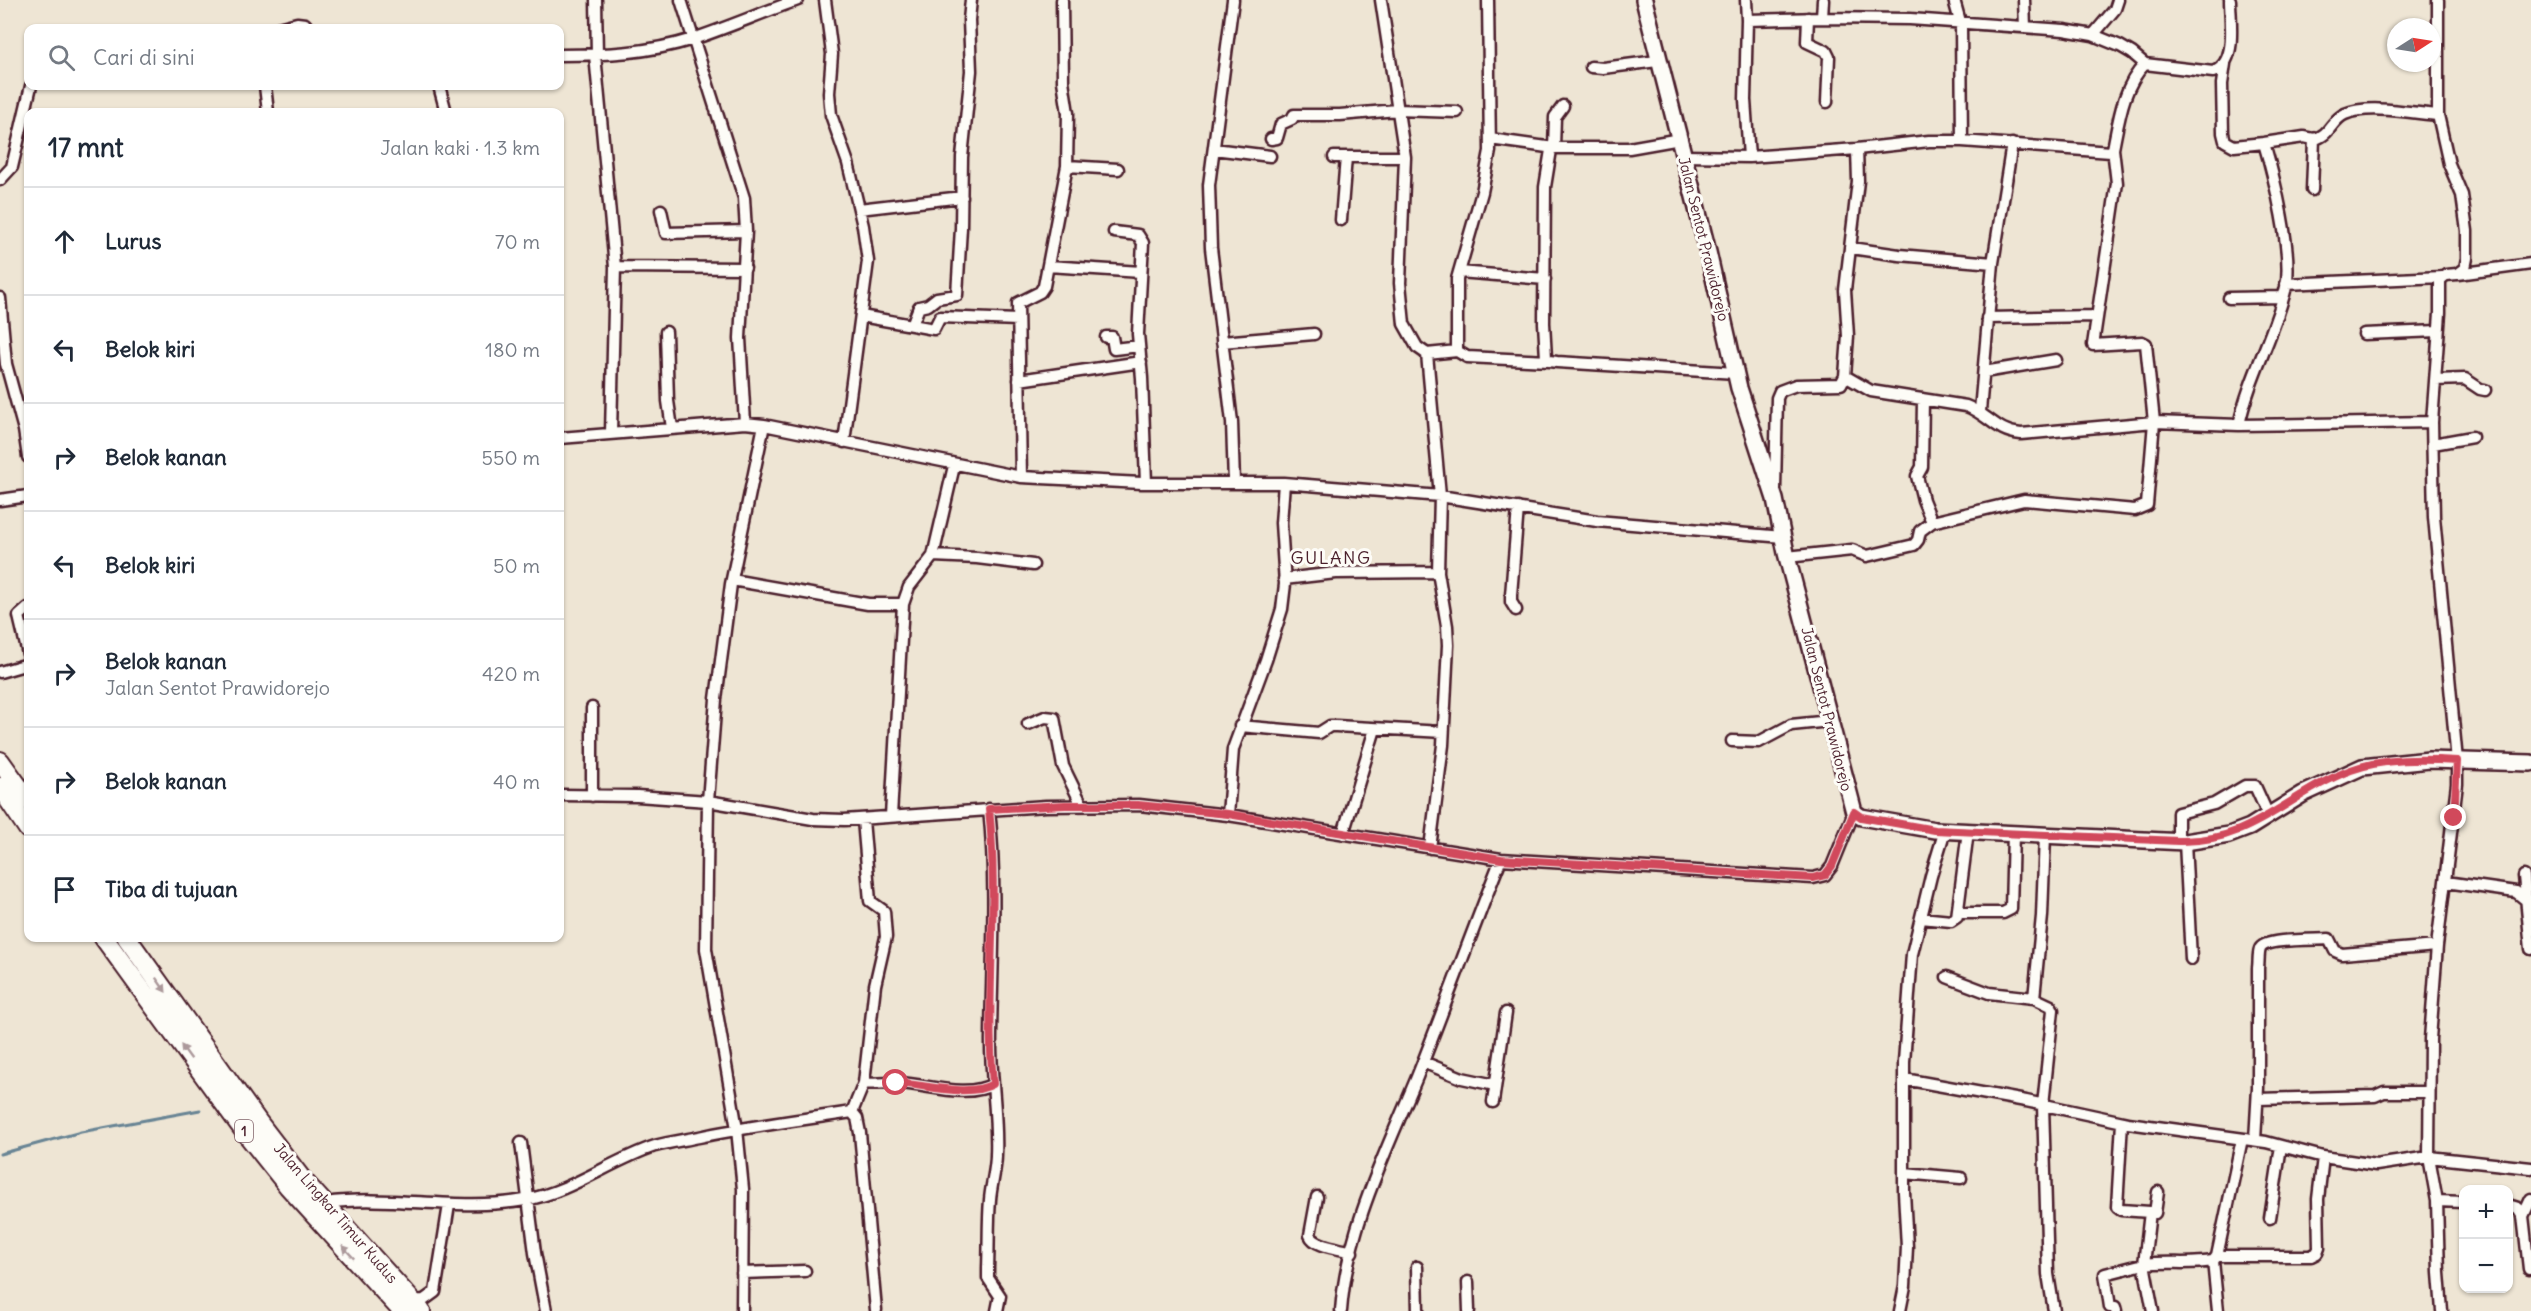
<!DOCTYPE html>
<html lang="id">
<meta charset="utf-8">
<style>
:root{--surface:#fff;--page:#f6f6f7;--text:#1f2937;--muted:#747a83;--line:#e0e1e3}
body{margin:0;font-family:Delius,sans-serif;background:var(--page);color:var(--text)}
.controls{position:absolute;right:18px;bottom:18px;display:grid;overflow:hidden;border-radius:12px;box-shadow:0 2px 4px #0004}
.controls button{width:54px;height:54px;display:grid;place-items:center;padding:0;border:0;border-bottom:2px solid var(--line);background:var(--surface);color:var(--text);font:30px sans-serif}
.compass{position:absolute;left:2387px;top:18px;width:54px;height:54px;border-radius:50%;background:var(--surface);box-shadow:0 2px 4px #0004;rotate:78deg}
.stop{position:absolute;width:18px;height:18px;margin:-14px;border:4px solid #d1495b;border-radius:50%;background:#fff}
.stop.end{background:#d1495b;border-color:#fff;box-shadow:0 2px 6px #0008}
.list{margin:0;padding:0;list-style:none}
h2{display:flex;justify-content:space-between;align-items:center;height:78px;margin:0;padding:0 24px;font-size:26px}
h2 small{font-size:20px;font-weight:400;color:var(--muted)}
.list li{display:grid;grid-template-columns:39px 1fr auto;gap:18px;align-items:center;box-sizing:border-box;height:108px;padding:0 24px;border-top:2px solid var(--line)}
.list b{display:block;font-size:22px;white-space:nowrap}
.list p{margin:0;font-size:20px;white-space:nowrap;color:var(--muted)}
.list em{font-size:20px;font-style:normal;color:var(--muted)}
.icon{flex:none;width:33px;height:33px;fill:none;stroke:currentColor;stroke-width:2;stroke-linecap:round;stroke-linejoin:round}
.map{position:relative;flex:none;width:2531px;height:1311px;overflow:hidden}
.search{position:absolute;background:var(--surface);box-shadow:0 2px 4px #0004;left:24px;top:24px;width:540px;height:66px;display:flex;align-items:center;gap:15px;box-sizing:border-box;padding:0 21px;border-radius:12px;color:var(--muted);font-size:22px}
.panel{position:absolute;background:var(--surface);box-shadow:0 2px 4px #0004;left:24px;top:108px;width:540px;height:834px;border-radius:12px}
.map>svg:first-child{display:block}
.lines{fill:none;stroke-linecap:round;stroke-linejoin:round}
.stream{stroke:#678494;stroke-width:3}
.minor-casing{stroke:#4a1f2b;stroke-width:15}
.secondary-casing{stroke:#4a1f2b;stroke-width:20}
.trunk-casing{stroke:#4a1f2b;stroke-width:22}
.minor{stroke:#fdfcf7;stroke-width:10}
.secondary{stroke:#fdfcf7;stroke-width:15}
.trunk{stroke:#fdfcf7;stroke-width:18}
.oneway{fill:#ac999b}
.route{stroke:#d1495b;stroke-width:8}
.labels{text-anchor:middle;dominant-baseline:central;stroke-width:6;stroke-linejoin:round;paint-order:stroke}
.shield{fill:#fdfcf7;stroke:#806168;stroke-width:1.5}
.shield-label{font-size:14px;font-weight:bold;fill:#4a1f2b}
.street-label{font-size:15px;fill:#4a1f2b;stroke:#fdfcf7}
.quarter-label{font-size:18px;letter-spacing:1.5px;fill:#4a1f2b;stroke:#fdfcf7}
</style>
<div class="map">
<svg width="2531" height="1311" viewBox="0 0 2531 1311">
<rect width="100%" height="100%" fill="#eee5d4"/>
<filter id="ink" filterUnits="userSpaceOnUse"><feTurbulence type="fractalNoise" baseFrequency=".0167" numOctaves="2"/><feDisplacementMap in="SourceGraphic" scale="12" xChannelSelector="R" yChannelSelector="G"/><feConvolveMatrix kernelMatrix="1 2 1 2 8 2 1 2 1" color-interpolation-filters="sRGB"/></filter>
<g filter="url(#ink)">
<g class="lines">
<path class="stream" d="M0 1154 81 1132 200 1110"/>
<g class="minor-casing">
<path id="minor" d="M596 0 597 55
M681 0 744 198 746 231 740 338 745 423
M825 0 832 54 829 93 831 115 848 163 863 226 868 261 844 442
M1233 0 1209 185 1211 248 1232 422 1234 483
M1381 0 1405 157 1400 283 1404 324 1417 347 1427 354
M1746 0 1747 20 1822 18 1910 19 2064 30 2093 35 2120 46 2132 53 2145 64
M1954 0 1961 25 1962 141
M2024 0 2025 27
M2438 0V115L2449 164 2462 195 2467 231V258L2465 268 2457 274 2446 275 2440 280V313L2432 422 2434 517 2457 761V784L2437 946 2430 1039 2429 1157 2437 1201 2439 1273 2442 1311
M1808 18 1807 42 1826 51 1829 57 1827 102
M1822 18 1823 0
M1747 20 1745 100 1749 157
M278 28 297 23 305 24 308 28
M2093 35 2115 9 2118 0
M560 55C605 55 649 53 693 39 729 27 763 12 798 0
M595 55 615 267 611 433
M1591 67 1603 68 1657 61
M265 86 268 112
M439 86 446 112
M1271 139 1277 138 1281 124 1292 119 1294 115H1340L1397 110 1457 112
M1490 139 1554 148 1555 117 1563 106
M1680 139 1629 148H1554L1551 150 1545 187 1544 323 1546 358 1549 361 1557 362 1736 373
M2314 139C2330 136 2331 120 2345 114 2368 104 2413 113 2438 115
M2264 143 2304 137 2314 139 2312 190
M1214 149 1270 156
M1684 156 1749 157 1857 149
M1334 157H1405
M1067 166 1118 169
M0 180 12 167 31 86
M859 209 962 197
M661 210 666 233 746 231
M1341 220 1346 157
M1114 232 1138 235 1143 243 1138 334 1142 378 1146 483
M1851 248 1899 255 1993 263
M1048 266 1141 272
M615 267 745 268
M1459 272 1545 279
M2458 274 2531 264
M2286 284 2442 277
M0 298 6 364 24 430 28 457
M2229 298 2283 297
M861 316 912 325 919 307 928 305 937 298 957 295 961 228 962 157 971 71 969 20 971 0
M1987 318 2097 316
M912 325 934 329 940 317 1018 320
M666 332 668 401 672 428
M2364 334 2438 331
M1106 337H1112L1114 349 1139 346
M1222 342 1314 334
M1457 351 1467 357 1549 361
M1984 372 2056 360
M1845 376 1871 391 1966 406C1988 414 1996 432 2021 434L2154 422 2239 425C2249 377 2275 334 2286 287 2293 252 2274 177 2264 143L2234 146 2225 141 2223 133 2222 84 2225 64
M1019 380 1141 362
M2435 380 2465 379 2480 389 2485 390
M1923 399 1922 467 1917 476 1923 500 1932 522
M1980 411 1993 263 2012 144
M2239 425 2432 422
M560 438 745 423 764 425 1021 477 1142 483H1284L1440 496 1597 521 1783 537
M2433 444 2472 437
M1021 477 1018 303 1040 292 1044 286 1067 166 1068 113 1063 81 1062 0
M1775 489 1777 398 1780 391 1796 385 1841 384 1845 376 1848 336 1845 290 1858 181 1857 149 1929 141H1962L2111 152 2113 149C2119 119 2123 86 2145 64L2213 72C2238 63 2230 22 2230 0
M0 500 28 496
M933 556 977 558 1033 565
M1787 557 1852 550 1867 556 1914 545 1918 540 1920 531 1932 522 2024 500 2135 510 2147 505 2154 422 2146 344 2142 342 2093 345 2117 183 2113 149
M1284 579 1336 573 1438 572
M732 580 868 604H903
M28 608 19 616 28 654
M1516 610 1511 602V595L1518 508
M0 672 28 664
M1028 724 1045 717 1054 718 1063 766 1082 805
M1240 726 1319 733 1330 726H1336L1443 732
M1732 741 1759 742 1791 725 1830 721
M560 795 637 796 708 801 716 699 731 584 764 425
M592 796V708
M989 809C997 885 992 960 991 1036 990 1076 998 1115 996 1155 996 1170 991 1185 990 1200 988 1222 989 1245 988 1268V1278L1000 1296 997 1311
M1228 815 1233 749 1266 660 1282 609 1285 584 1281 523 1284 483
M891 816 903 604 909 587 933 556 954 466
M1343 834 1375 729
M2045 835 2042 916 2034 998 2051 1006 2053 1010 2043 1105 2048 1274 2054 1311
M2178 841V813L2214 804 2245 786H2255L2269 817
M2185 842 2191 959
M1430 848 1443 745 1448 645 1447 626 1438 572 1440 496 1427 354 1457 351V279L1482 192 1490 151 1488 0
M2524 876 2531 949
M2446 882 2516 892 2526 900
M1958 913H2003L2011 909 2013 833
M1921 918 1951 921 1957 917 1968 831
M1947 977 1989 993 2034 998
M1423 1062 1462 1078 1495 1085
M1904 1079 2026 1101 2128 1123 2266 1142 2323 1157 2376 1165 2429 1157 2531 1168
M864 1083C877 1085 889 1082 901 1083 929 1085 968 1099 993 1084
M2258 1099 2375 1096 2384 1092H2429
M1493 1102 1506 1013
M852 1112 857 1118 860 1133 876 1310
M2122 1122 2117 1207 2121 1210 2150 1212
M2255 1140 2258 1088V968C2259 962 2258 954 2260 949 2264 938 2317 940 2329 939L2335 951 2342 954 2437 946
M521 1143 535 1253 546 1311
M1904 1173 1961 1178
M1317 1197 1310 1235C1315 1247 1339 1248 1352 1252
M2437 1201 2464 1202
M325 1203C392 1194 458 1212 525 1200 571 1192 610 1161 655 1146 669 1142 685 1140 699 1137 750 1126 801 1120 852 1112L864 1083 875 985 886 937 884 911 870 901 863 820
M2508 1205 2518 1208 2523 1216 2529 1269
M2523 1216 2531 1199
M2270 1218 2281 1146
M2217 1256H2311L2317 1253 2319 1248 2318 1199 2323 1157
M2213 1261 2218 1311
M1417 1267 1418 1311
M742 1273 805 1271
M1468 1282 1469 1311
M412 1301 424 1300 435 1292 449 1205
M742 1311 743 1189 737 1129 706 949 708 801 813 819 844 820 1046 806 1139 805 1228 815 1501 859 1813 878 1825 875 1832 866 1854 812
M1341 1311C1347 1229 1386 1152 1417 1077 1446 1004 1472 931 1501 859
M1900 1311 1905 1286 1907 1247 1904 1192V1062L1912 954 1931 876 1945 830
M2116 1311 2115 1307H2110L2105 1274 2144 1264 2150 1212 2155 1213 2158 1192
M2153 1311 2144 1264C2167 1261 2190 1265 2213 1261L2217 1256 2242 1139"/>
</g>
<g class="secondary-casing">
<path id="secondary" d="M1644 0 1708 252 1739 388 1775 499 1786 553 1854 812 1861 817 1935 830 2185 842 2229 835 2250 827 2303 794 2362 767 2429 760 2531 763"/>
</g>
<g class="trunk-casing">
<path id="trunk" d="M0 761 28 800
M0 787 28 829
M104 938 245 1132 288 1186 402 1311
M127 938 258 1122 301 1178 421 1311"/>
</g>
<use href="#minor" class="minor"/>
<use href="#secondary" class="secondary"/>
<use href="#trunk" class="trunk"/>
</g>
<defs><path id="oneway-solid" d="M-6-.8H1V-3.2L6.5 0L1 3.2V.8H-6Z" transform="scale(1.5)"/></defs>
<g class="oneway">
<use href="#oneway-solid" transform="translate(161 985) rotate(55)"/>
<use href="#oneway-solid" transform="translate(186 1052) rotate(-126)"/>
<use href="#oneway-solid" transform="translate(348 1252) rotate(-133)"/>
</g>
</g>
<g class="lines" filter="url(#ink)">
<path class="route" d="M896 1083C923 1084 969 1098 993 1084 985 992 999 900 989 809L1065 805H1138L1228 814 1501 859 1813 878 1825 875 1832 866 1854 812 1861 817 1935 830 2178 841C2253 843 2287 794 2351 770 2384 758 2423 759 2457 761L2454 818"/>
</g>
<g class="labels">
<rect class="shield" x="235" y="1120" width="18" height="22" rx="4.5"/>
<g class="shield-label">
<text x="244" y="1131">1</text>
</g>
<g class="street-label">
<text transform="translate(1704 239) rotate(76)">Jalan Sentot Prawidorejo</text>
<text transform="translate(1827 709) rotate(76)">Jalan Sentot Prawidorejo</text>
<text transform="translate(336 1213) rotate(49)">Jalan Lingkar Timur Kudus</text>
</g>
<g class="quarter-label">
<text x="1331" y="557">GULANG</text>
</g>
</g>
</svg>
<div class="controls">
<button>+</button>
<button>−</button>
</div>
<svg class="compass" viewBox="-18 -18 36 36"><path d="M0-13l5 13h-10z" fill="#e53935"/><path d="M0 13l5-13h-10z" fill="#747a83"/></svg>
<div class="stop" style="left:896px;top:1083px"></div>
<div class="stop end" style="left:2454px;top:818px"></div>
<div class="search"><svg class="icon" aria-label="search" viewBox="0 0 24 24"><circle cx="10" cy="10" r="6"/><path d="M15 15l6 6"/></svg>Cari di sini</div>
<section class="panel">
<h2>17 mnt<small>Jalan kaki · 1.3 km</small></h2>
<ul class="list">
<li><svg class="icon" aria-label="ahead" viewBox="0 0 24 24"><path d="M12 20V5M6 11l6-6 6 6"/></svg><div><b>Lurus</b></div><em>70 m</em></li>
<li><svg class="icon" aria-label="left" viewBox="0 0 24 24"><path d="M17 20v-9H6M10 6l-5 5 5 5"/></svg><div><b>Belok kiri</b></div><em>180 m</em></li>
<li><svg class="icon" aria-label="right" viewBox="0 0 24 24"><path d="M7 20v-9h11M14 6l5 5-5 5"/></svg><div><b>Belok kanan</b></div><em>550 m</em></li>
<li><svg class="icon" aria-label="left" viewBox="0 0 24 24"><path d="M17 20v-9H6M10 6l-5 5 5 5"/></svg><div><b>Belok kiri</b></div><em>50 m</em></li>
<li><svg class="icon" aria-label="right" viewBox="0 0 24 24"><path d="M7 20v-9h11M14 6l5 5-5 5"/></svg><div><b>Belok kanan</b><p>Jalan Sentot Prawidorejo</p></div><em>420 m</em></li>
<li><svg class="icon" aria-label="right" viewBox="0 0 24 24"><path d="M7 20v-9h11M14 6l5 5-5 5"/></svg><div><b>Belok kanan</b></div><em>40 m</em></li>
<li><svg class="icon" aria-label="arrive" viewBox="0 0 24 24"><path d="M6 21V4h12l-3 4 3 4H6"/></svg><div><b>Tiba di tujuan</b></div></li>
</ul>
</section>
</div>
